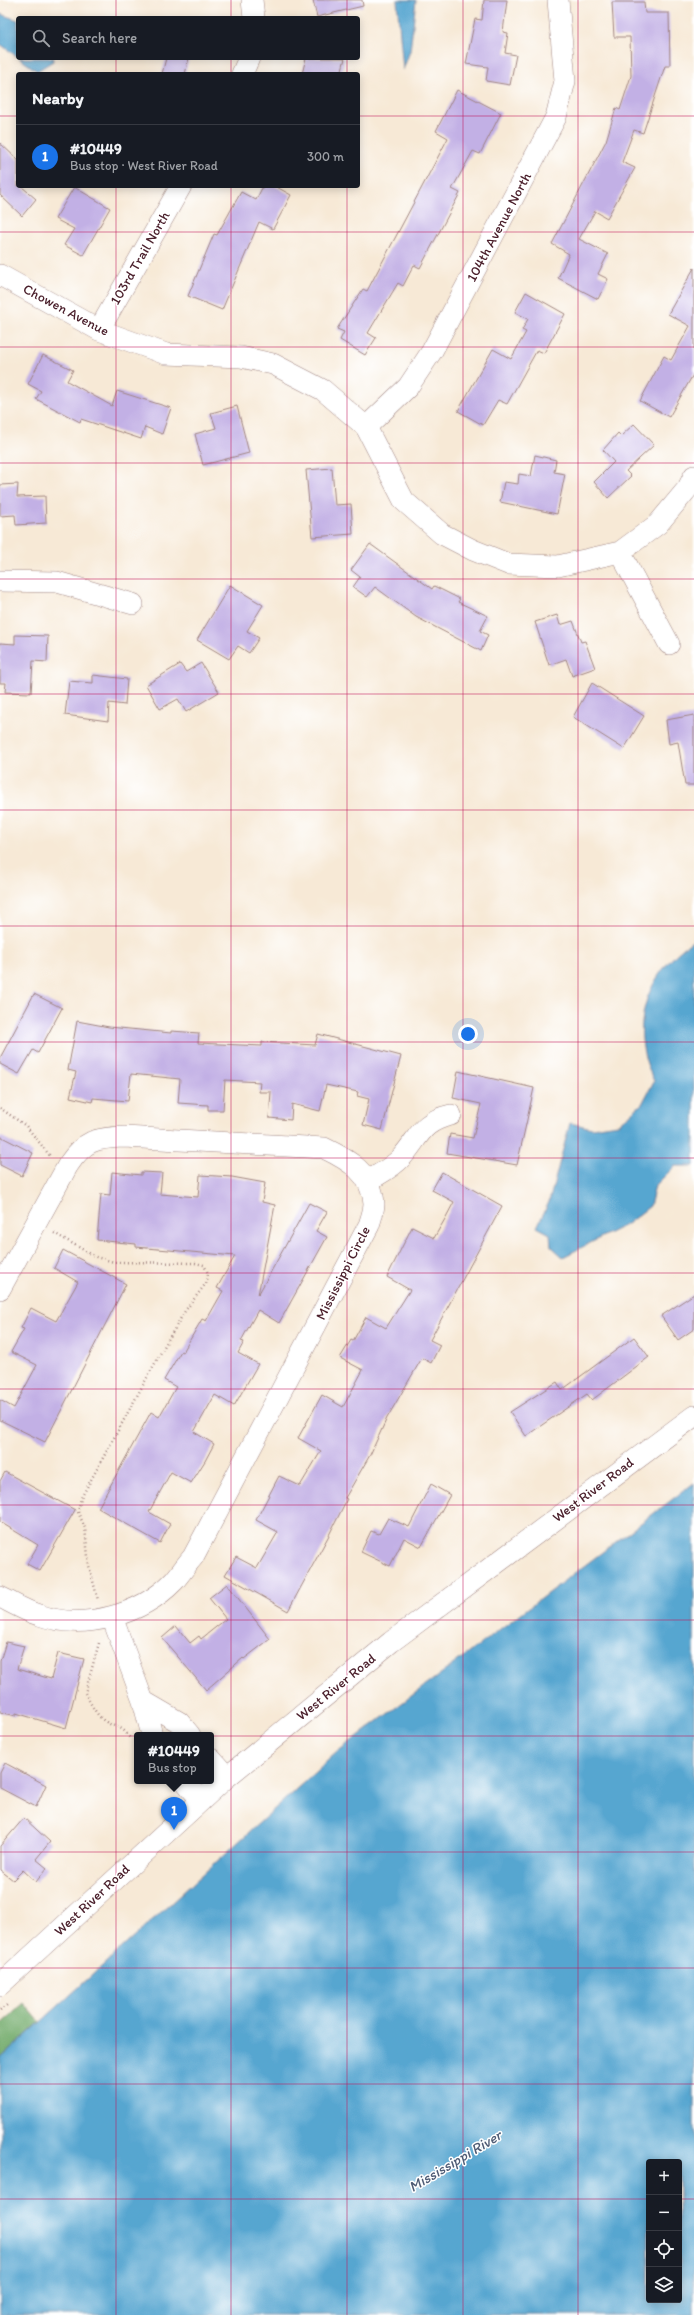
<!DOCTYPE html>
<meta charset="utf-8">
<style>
:root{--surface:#171b24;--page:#20242c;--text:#f1f3f6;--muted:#9ea1a6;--line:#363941;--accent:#1a73e8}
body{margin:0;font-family:Itim,sans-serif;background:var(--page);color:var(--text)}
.controls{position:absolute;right:12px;bottom:12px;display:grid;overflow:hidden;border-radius:4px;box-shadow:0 2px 10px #0003}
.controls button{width:36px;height:36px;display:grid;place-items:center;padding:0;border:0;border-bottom:1px solid var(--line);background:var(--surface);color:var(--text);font:20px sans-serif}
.you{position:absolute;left:468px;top:1034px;width:14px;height:14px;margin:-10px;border:3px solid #fff;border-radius:50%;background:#1a73e8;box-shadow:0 0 0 6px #1a73e833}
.badge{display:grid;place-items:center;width:26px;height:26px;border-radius:50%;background:var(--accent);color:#fff;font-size:13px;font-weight:700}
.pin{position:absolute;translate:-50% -33px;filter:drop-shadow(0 1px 2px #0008)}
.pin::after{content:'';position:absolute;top:21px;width:14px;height:12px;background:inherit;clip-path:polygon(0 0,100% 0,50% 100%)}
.popup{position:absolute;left:134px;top:1732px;width:80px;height:52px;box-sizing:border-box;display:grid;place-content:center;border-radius:4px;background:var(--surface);filter:drop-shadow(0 1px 3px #0005);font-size:13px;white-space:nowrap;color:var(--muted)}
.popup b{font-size:15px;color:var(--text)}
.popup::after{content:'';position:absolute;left:50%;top:100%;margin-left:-8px;border:8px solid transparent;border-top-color:var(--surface)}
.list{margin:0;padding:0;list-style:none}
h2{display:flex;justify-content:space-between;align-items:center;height:52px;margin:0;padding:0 16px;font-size:17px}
h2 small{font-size:13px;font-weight:400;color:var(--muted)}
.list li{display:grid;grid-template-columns:26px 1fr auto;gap:12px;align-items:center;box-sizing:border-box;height:64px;padding:0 16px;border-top:1px solid var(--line)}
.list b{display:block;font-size:15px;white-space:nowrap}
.list p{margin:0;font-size:13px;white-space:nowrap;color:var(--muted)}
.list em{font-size:13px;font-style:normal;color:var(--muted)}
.icon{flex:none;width:22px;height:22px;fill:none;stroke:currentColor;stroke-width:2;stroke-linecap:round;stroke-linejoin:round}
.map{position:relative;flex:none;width:694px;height:2315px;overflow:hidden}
.search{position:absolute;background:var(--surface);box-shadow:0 2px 10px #0003;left:16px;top:16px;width:344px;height:44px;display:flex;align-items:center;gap:10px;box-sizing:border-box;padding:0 14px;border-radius:4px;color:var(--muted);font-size:15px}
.panel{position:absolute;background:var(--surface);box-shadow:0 2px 10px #0003;left:16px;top:72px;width:344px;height:116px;border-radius:4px}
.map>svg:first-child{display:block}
.forest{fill:#73ac6c;stroke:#5e664c}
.water{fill:#56a6d0;stroke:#50627e;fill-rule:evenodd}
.building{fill:#c2b0e5}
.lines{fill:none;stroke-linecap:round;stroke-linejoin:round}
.minor-casing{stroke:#a08480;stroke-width:22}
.path{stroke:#a08480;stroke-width:2.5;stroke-dasharray:1 3;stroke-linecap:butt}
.minor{stroke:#fff;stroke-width:21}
.grid{fill:none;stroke:#c2185b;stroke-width:1;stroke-opacity:0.55}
.labels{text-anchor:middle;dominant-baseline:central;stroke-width:3;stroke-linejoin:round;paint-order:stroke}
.street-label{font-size:14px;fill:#4a1f2b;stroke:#fff}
.water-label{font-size:15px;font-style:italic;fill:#4f5c75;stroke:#fff}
</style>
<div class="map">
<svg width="694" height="2315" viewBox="0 0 694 2315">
<rect width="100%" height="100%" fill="#fff"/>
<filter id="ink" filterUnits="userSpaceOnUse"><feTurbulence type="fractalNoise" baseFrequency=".025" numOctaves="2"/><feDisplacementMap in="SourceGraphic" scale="8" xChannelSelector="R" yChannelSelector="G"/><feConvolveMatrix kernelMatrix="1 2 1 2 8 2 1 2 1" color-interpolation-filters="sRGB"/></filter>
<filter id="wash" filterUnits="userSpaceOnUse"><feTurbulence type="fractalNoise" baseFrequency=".012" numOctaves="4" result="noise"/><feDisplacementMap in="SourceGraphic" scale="16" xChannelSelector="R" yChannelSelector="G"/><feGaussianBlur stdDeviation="0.9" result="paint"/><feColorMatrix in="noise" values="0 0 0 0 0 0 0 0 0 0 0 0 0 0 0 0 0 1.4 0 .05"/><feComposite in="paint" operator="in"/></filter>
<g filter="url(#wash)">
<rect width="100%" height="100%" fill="#f7e9d6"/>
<path class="forest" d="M24 2003 40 2022 0 2059V2025Z"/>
<path class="water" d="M397 0H416L410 51 403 70Z
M0 14 18 20V57L0 44Z
M19 58H54L53 61 37 71Z
M694 940V1166H675L655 1186 650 1206 627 1224 563 1257 551 1246 550 1234 537 1227 549 1202 570 1123 592 1128 618 1124 642 1104 654 1081C627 1027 646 973 694 940Z
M694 1483V2315H0V2059L337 1752ZM649 2162H679V2300H649Z"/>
<g id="blocks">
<path class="building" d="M313 0H362L363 6 317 17Z
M484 0H507L503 32 508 33 505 53 516 55 510 85 486 81 488 67 466 64 475 19 482 20Z
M612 2H644L645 13H669L670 66H665L643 133 634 130 622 162 635 168 607 218 595 211 579 239 608 254 598 274 608 279 598 299 558 278 569 254 552 244 606 141 616 108 620 110 631 76 630 37H614Z
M166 58H189L185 74H162Z
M306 58H345L341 74H302Z
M457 90 501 113 480 154 473 151 452 189 460 193 420 268 414 265 403 286 398 283 368 333 376 338 365 355 340 340 344 332 337 329 363 289 367 291 448 138 436 131Z
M0 143 18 160V186H21L36 199 22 216 0 195Z
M263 186H275L291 195 273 229 259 222 222 310 188 296 214 234 217 235 241 192 256 200Z
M74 187 110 208 83 255 64 245 74 229 55 219Z
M694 268V373L669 417 640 401 664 356 671 360 690 326 668 314Z
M526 292 565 314 544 353 537 350 507 404 498 400 483 425 458 411 493 349 511 359 526 332 522 330 528 319 515 312Z
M43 355 73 370 67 381 112 406 117 391 171 408 162 434 145 427 141 439 81 419 80 422 36 399 41 391 28 384Z
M237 406 249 453 203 465 195 434 216 428 211 413Z
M634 424 654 445 626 471 631 476 608 498 594 482 614 462 603 450 618 433 621 436Z
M535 455 556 460 554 472 565 474 557 514 500 502 504 482 518 484 519 474 531 476Z
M332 468 335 505 351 504 353 534 312 537 306 470Z
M18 484 17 497 45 496 46 523 16 525 15 515 0 516V485Z
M370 544 432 589 434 586 460 599 458 602 488 616 480 631 488 635 481 651 416 617 375 587 367 597 353 587 360 577 351 570Z
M230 585 263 605 247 631 259 638 249 653 238 646 229 659 197 640Z
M557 615 560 625 573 621 581 642 585 641 595 668 572 676 566 659 549 665 535 622Z
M15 635 48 636 47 662 33 661 31 693 5 692 6 683H0V643L15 644Z
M201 663 219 692 186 712 178 699 160 709 146 685 180 664 186 672Z
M93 675 127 679 125 705 109 703 108 721 65 715 69 681 93 683Z
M592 683 644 716 624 749 573 717Z
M694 715V785H685L678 742 669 744 666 720Z
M34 994 62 1008 38 1053 33 1050 19 1074 0 1064V1058Z
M77 1021 109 1027 171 1033V1031L199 1033 198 1043 262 1046V1042L315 1045 318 1034 401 1056 382 1130 363 1125 369 1099 357 1096 358 1092 326 1085 320 1111 292 1104 291 1120 269 1118 271 1092H259L260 1082 225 1080 223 1110H208V1105L178 1103 180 1079 131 1074 128 1101 93 1098 92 1102 70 1097 76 1072 68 1070Z
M458 1071 534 1088 517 1165 447 1153 450 1134 473 1138 481 1104 453 1098Z
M0 1136 33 1153 22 1176 0 1165Z
M112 1172 141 1175V1172L162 1173 160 1194 198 1197 200 1175 232 1177 265 1183 262 1202 275 1205 258 1295 309 1203 327 1212 316 1231 327 1237 279 1323 258 1310 241 1341 244 1342 238 1353 258 1364 234 1406 215 1395 194 1432 214 1444 205 1461 191 1483 171 1472 149 1512 170 1524 160 1543 98 1508 151 1412 159 1417 176 1387 164 1380 181 1351 183 1352 202 1319 206 1321 223 1291 217 1288 235 1256 136 1247V1244L97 1240 101 1194 110 1195Z
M442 1172 502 1206 430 1340 440 1345 431 1363 422 1358 387 1418 370 1455 345 1498 347 1499 328 1537 288 1611 225 1575 236 1557 257 1568 278 1532 256 1520 279 1476 300 1486 321 1451 298 1438 322 1395 343 1407 363 1370 340 1358 351 1340 353 1341 366 1317 386 1328 410 1290 387 1277 412 1227 434 1238 445 1219 454 1202 432 1190Z
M63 1250 126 1284 45 1442 0 1420V1400L14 1408 37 1365 11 1352 24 1329 21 1328 31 1308 56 1321 78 1282 54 1268Z
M694 1294V1329L678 1340 661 1316Z
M634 1337 649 1357 592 1400 587 1394 526 1436 510 1412 557 1382 562 1390Z
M5 1472 75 1510 40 1571 27 1564 38 1545 0 1522V1481Z
M431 1484 450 1495 421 1547 404 1538 390 1566 361 1552 371 1531 379 1534 388 1518 409 1527Z
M227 1584 270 1639 244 1659 243 1658 206 1690 162 1638 176 1626 190 1643 199 1636 201 1639 226 1619 209 1598Z
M6 1642 24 1646 17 1669 51 1679 58 1653 84 1659 66 1728 16 1713V1716L0 1712V1661Z
M5 1763 46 1785 36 1807 0 1788V1773Z
M24 1818 50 1842 36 1859 47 1868 36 1882 23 1870 13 1880 0 1870V1846Z"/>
</g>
</g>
<g filter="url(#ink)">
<use href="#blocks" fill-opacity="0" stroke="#a08480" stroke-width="1"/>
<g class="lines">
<g class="minor-casing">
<path id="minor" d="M252 0 254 18
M242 74 249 58
M0 275 99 330 166 354 241 357 273 364 323 390 366 427 404 501 442 534 473 550 508 564 558 566 620 552 658 524 688 488 694 476
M99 330 181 186
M366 427 408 387 432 351 556 117 565 81 558 0
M620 552 669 644
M0 581 57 582 133 604
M368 1181C379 1174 392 1168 401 1158 420 1137 420 1122 451 1115
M0 1289 68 1165C85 1140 95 1138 124 1137L324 1148C349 1160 372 1173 374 1204 374 1210 371 1219 369 1225L193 1557C186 1565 180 1574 174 1581 141 1615 84 1631 39 1615 25 1611 13 1603 0 1597
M112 1617 143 1701 152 1735
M143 1701 179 1722 190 1735
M211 1759 227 1777
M185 1781 201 1800
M0 1985 227 1777 391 1642 694 1416"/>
</g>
<path class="path" d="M0 1108 26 1126 51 1157
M54 1233 96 1257 114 1262 195 1263 204 1265 208 1273 207 1282 185 1311 165 1345 81 1498 78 1512 85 1528 89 1566 98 1600
M99 1643 85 1693C90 1702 97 1717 106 1722 120 1730 121 1724 131 1740
M0 2011 7 2005"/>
<use href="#minor" class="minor"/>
</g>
</g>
<path class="grid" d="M116 0V18M231 0V18M347 0V18M463 0V2315M578 0V2315M116 58V74M231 58V74M347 58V74M0 116H18M358 116H694M116 186V2315M231 186V2315M347 186V2315M0 232H694M0 347H694M0 463H694M0 579H694M0 694H694M0 810H694M0 926H694M0 1042H694M0 1158H694M0 1273H694M0 1389H694M0 1505H694M0 1620H694M0 1736H694M0 1852H694M0 1968H694M0 2084H694M0 2199H649M679 2199H694"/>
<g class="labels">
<g class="street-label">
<text transform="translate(499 227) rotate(-62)">104th Avenue North</text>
<text transform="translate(140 258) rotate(-60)">103rd Trail North</text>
<text transform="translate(66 310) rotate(28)">Chowen Avenue</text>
<text transform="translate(343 1273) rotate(-63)">Mississippi Circle</text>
<text transform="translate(593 1490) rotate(-37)">West River Road</text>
<text transform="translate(336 1687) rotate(-39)">West River Road</text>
<text transform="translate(92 1900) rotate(-43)">West River Road</text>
</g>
<g class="water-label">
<text transform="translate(455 2161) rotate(-31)">Mississippi River</text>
</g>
</g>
</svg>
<div class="controls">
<button>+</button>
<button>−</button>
<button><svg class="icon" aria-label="locate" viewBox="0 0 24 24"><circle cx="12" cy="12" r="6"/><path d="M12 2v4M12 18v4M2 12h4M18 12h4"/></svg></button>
<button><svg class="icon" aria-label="layers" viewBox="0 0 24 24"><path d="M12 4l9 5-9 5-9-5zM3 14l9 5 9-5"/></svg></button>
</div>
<div class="you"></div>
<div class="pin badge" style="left:174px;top:1830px">1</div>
<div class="popup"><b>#10449</b>Bus stop</div>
<div class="search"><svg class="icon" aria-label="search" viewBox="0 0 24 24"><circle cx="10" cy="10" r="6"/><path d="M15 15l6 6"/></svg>Search here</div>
<section class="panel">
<h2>Nearby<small></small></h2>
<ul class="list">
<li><span class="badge">1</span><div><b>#10449</b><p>Bus stop · West River Road</p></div><em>300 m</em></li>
</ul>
</section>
</div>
